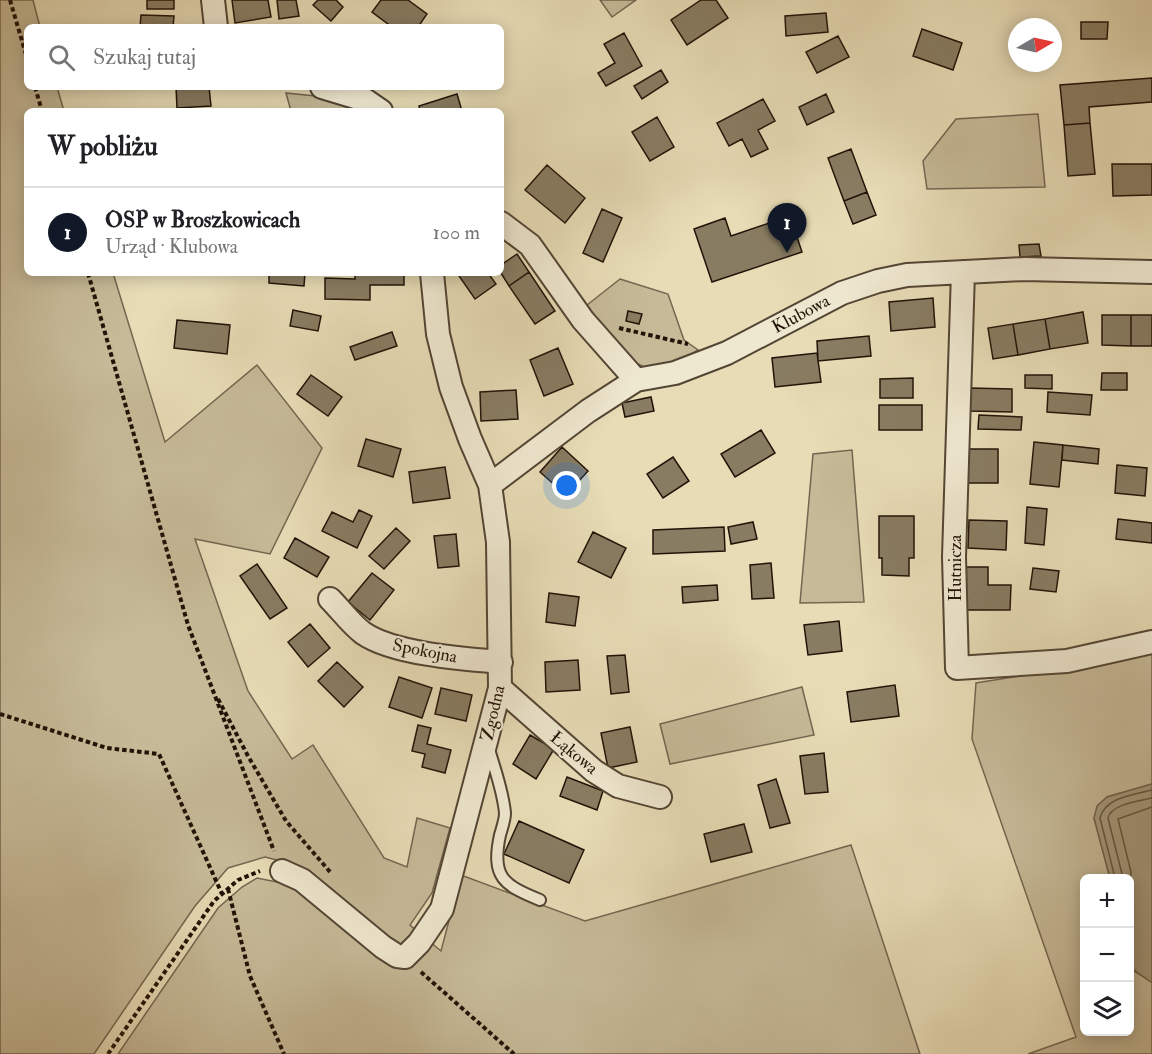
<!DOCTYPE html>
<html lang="pl">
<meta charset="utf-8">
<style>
:root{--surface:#fff;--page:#f6f6f6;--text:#202124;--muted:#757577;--line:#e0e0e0;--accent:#111827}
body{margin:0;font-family:"IM FELL Double Pica",serif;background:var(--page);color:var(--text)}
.controls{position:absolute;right:18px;bottom:18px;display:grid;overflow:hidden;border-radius:9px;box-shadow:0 3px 15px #0003}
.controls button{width:54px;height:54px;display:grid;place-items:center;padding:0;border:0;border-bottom:2px solid var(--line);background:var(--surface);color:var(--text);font:30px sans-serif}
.compass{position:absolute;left:1008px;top:18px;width:54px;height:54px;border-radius:50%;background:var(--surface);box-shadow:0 3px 15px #0003;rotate:81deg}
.you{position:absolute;left:567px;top:486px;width:21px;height:21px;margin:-15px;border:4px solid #fff;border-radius:50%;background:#1a73e8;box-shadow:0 0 0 9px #1a73e833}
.badge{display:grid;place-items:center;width:39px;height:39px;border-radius:50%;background:var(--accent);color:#fff;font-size:20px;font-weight:700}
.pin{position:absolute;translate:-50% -50px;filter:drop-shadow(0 2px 3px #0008)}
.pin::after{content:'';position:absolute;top:32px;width:21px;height:18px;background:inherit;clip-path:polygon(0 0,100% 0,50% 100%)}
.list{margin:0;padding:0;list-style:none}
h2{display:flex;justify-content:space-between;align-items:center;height:78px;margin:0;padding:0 24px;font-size:26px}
h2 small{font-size:20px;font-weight:400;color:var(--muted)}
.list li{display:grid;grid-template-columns:39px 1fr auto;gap:18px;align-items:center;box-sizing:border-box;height:90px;padding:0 24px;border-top:2px solid var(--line)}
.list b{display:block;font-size:22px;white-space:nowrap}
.list p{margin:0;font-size:20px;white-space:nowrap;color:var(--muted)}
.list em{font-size:20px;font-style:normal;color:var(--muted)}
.icon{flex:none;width:33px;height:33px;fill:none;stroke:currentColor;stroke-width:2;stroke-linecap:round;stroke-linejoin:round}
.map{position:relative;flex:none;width:1152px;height:1054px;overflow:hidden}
.search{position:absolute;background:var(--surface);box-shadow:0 3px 15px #0003;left:24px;top:24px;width:480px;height:66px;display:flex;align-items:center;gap:15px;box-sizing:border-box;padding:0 21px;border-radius:9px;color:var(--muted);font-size:22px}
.panel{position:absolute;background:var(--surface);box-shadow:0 3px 15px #0003;left:24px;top:108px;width:480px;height:168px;border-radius:9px}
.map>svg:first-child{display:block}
.green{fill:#c6ba98;stroke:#746650;stroke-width:1.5}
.water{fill:#a4987b;stroke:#70634d;stroke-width:1.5}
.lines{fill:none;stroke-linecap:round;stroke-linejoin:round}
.shore{stroke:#635642;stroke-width:1.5}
.building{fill:#887c62;stroke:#221308;stroke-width:1.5}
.lane-casing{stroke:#534534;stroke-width:14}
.street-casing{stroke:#534534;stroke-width:26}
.path{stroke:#221308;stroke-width:4;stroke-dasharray:4.5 3;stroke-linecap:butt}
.lane{stroke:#efe8d0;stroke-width:10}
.street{stroke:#efe8d0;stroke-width:22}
.labels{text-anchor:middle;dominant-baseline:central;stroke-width:4.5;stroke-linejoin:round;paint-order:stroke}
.street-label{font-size:18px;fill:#221308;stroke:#efe8d0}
</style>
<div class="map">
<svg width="1152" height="1054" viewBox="0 0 1152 1054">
<rect width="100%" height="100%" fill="#e7dcb6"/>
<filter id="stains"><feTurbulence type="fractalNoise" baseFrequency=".00333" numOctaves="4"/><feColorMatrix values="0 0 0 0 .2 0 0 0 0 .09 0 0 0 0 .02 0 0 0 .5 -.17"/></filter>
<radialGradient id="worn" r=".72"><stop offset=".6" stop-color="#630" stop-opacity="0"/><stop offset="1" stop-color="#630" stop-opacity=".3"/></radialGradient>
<path class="green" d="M0 0H33L40 27H27V87H57L64 111H27V273H113L165 442 257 365 322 448 270 554 195 539 248 691 292 759 313 745 384 858 407 867 417 818 450 828 432 893 410 925 441 951 461 875 585 921 851 845 920 1054H118L218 908 242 887 257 878 292 885 347 924 296 865 265 857 228 868 195 906 94 1054H0Z
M600 0H636L612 17Z
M286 93 335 98 371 111H291Z
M1038 114 1045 187 927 189 923 161 956 119Z
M620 279 668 294 684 340 698 350 676 364 646 368 624 357 582 309Z
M852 450 864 602 800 603 813 454Z
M1152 652V784L1107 797 1094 818 1110 878H1084V1032H1130V953L1134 971 1152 982V1054H1028L1076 1037 972 739 976 683 1102 663Z
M802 687 814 735 670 764 660 724Z"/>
<path class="water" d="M1152 784V982H1151L1134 970 1130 953V878H1110L1094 818 1097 806 1107 797Z"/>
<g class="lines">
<path class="shore" d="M1115 878 1100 818C1105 797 1134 795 1152 790
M1123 878 1108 818C1111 804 1139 801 1152 798
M1130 887 1131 872 1118 819 1152 807"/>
</g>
<path class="building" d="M147 0H174V9H147Z
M232 0H268L271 17 235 23Z
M277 0H296L299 16 279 19Z
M318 0H336L343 7 331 21 313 5Z
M381 0H408L427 14 418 27H392L372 12Z
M701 0H716L728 18 687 45 671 20Z
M826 13 828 32 786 36 785 16Z
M141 15 174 16 173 27H140Z
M1081 22H1108L1107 39H1081Z
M922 29 962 43 953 70 913 56Z
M624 33 642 66 606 86 598 73 615 63 604 44Z
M838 36 849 57 817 73 806 52Z
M661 70 668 82 642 99 634 86Z
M1152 78V102L1089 107 1090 123 1064 125 1060 85Z
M176 87H209L211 106 177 108Z
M457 94 462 111H420L419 106Z
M826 94 834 112 807 125 799 107Z
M763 99 775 121 758 130 768 149 751 157 742 139 729 146 717 123Z
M657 117 674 147 650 161 632 132Z
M1090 123 1095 174 1068 176 1064 125Z
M851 149 867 192 844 201 828 158Z
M1112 164H1152V195L1113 196Z
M547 165 585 198 565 223 525 190Z
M867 192 876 215 853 224 844 201Z
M602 209 622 218 603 262 583 253Z
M790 216 802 252 712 282 694 229 725 218 731 236Z
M1039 244 1041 256 1020 257 1019 245Z
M517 254 529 272 509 286 501 273V265Z
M529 272 555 311 535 324 509 286Z
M269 273H305L304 286 269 283Z
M355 273H404V285H370V300L325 299V278L355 279Z
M457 273H488L496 284 475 299Z
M933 298 935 327 891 331 889 302Z
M293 310 321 316 318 331 290 326Z
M628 311 642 314 639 324 626 321Z
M1083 312 1088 343 1050 349 1045 319Z
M1102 315H1131V346L1102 345Z
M1131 315H1152V346H1131Z
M1045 319 1050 349 1018 355 1013 324Z
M177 320 230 325 227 354 174 348Z
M1013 324 1018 355 993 359 988 328Z
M392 332 397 346 355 360 350 347Z
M869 336 871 356 818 361 817 341Z
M558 348 573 384 544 396 530 360Z
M817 353 821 382 775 387 772 358Z
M1102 373H1127V390H1101Z
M311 375 342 397 328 416 297 394Z
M1025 375H1052V389L1025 388Z
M913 378V398H880V379Z
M970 388 1012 389V412L970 411Z
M516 390 518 419 481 421 480 392Z
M1048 392 1092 395 1090 415 1047 412Z
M651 397 654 411 625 417 622 403Z
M879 405H922V430H879Z
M979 415 1022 417 1021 430 978 429Z
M761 430 775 453 735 477 721 454Z
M366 439 401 449 393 477 358 466Z
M1034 442 1063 445 1059 487 1030 484Z
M1063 445 1099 449 1098 464 1062 460Z
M562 447 588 471 566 495 540 472Z
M967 449H998V483H967Z
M673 457 689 481 663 498 647 474Z
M1117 465 1147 468 1145 496 1115 493Z
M445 467 450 498 413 503 409 472Z
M1027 507 1047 509 1044 545 1025 543Z
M359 510 372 516 357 548 322 531 332 512 353 522Z
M879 516H914V558H909V576L882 575V558H879Z
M1118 519 1152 523V543L1116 539Z
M969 520 1007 521 1006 550 968 548Z
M753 522 757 539 731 544 728 527Z
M724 527 725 551 653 554V530Z
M396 528 410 541 384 569 369 556Z
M593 532 626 548 611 578 578 562Z
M456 534 459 566 438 568 434 536Z
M295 538 329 557 317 577 284 558Z
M771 563 774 598 752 599 750 565Z
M257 564 287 608 270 619 240 576Z
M965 567H988V585H1011L1010 610H965Z
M1033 568 1059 571 1056 592 1030 589Z
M372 573 394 590 370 620 348 602Z
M717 585 718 600 683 603 682 587Z
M549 593 579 597 575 626 546 622Z
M839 621 842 651 808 655 804 625Z
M310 624 330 648 308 667 288 642Z
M625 655 629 692 611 694 607 656Z
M578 660 580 690 546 692 545 662Z
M337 662 363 687 344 707 318 681Z
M399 677 432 688 422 718 389 707Z
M895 685 899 716 851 722 847 692Z
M441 688 472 695 466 721 435 714Z
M418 725 431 728 427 744 451 750 445 773 422 767 425 754 412 751Z
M630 727 637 762 608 768 601 733Z
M530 735 554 749 536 779 513 764Z
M824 753 828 792 805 794 800 756Z
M567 777 603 791 597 810 560 796Z
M776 779 790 823 770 828 758 785Z
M519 821 584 850 569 883 504 854Z
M744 824 752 852 711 862 704 834Z"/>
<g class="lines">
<g class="lane-casing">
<path id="lane" d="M489 749C495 770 503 791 505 813 505 820 502 828 500 835 491 877 503 885 540 900"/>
</g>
<g class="street-casing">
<path id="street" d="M213 0 216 27
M322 87 365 100 381 111
M501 223 530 245 583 320 636 380
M963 272 954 557 957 668 1067 661 1152 642
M490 485 588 411 636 380 675 373 727 353 842 293 878 281 907 275 1025 269 1152 272
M330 599C341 610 351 624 363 633 393 654 464 659 501 662
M500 688 594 771 618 786 660 797
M282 871 302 880 383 947 397 956 405 957 419 943 442 909 500 688 498 542 490 485 470 439 451 387 438 334 432 273"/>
</g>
<path class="path" d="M10 0 27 58
M35 87 42 111
M88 273 188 625 274 851
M619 328 688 344
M218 699 248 756 286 821 331 873
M0 714 107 748 159 754 222 894
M228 889 250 976 284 1054
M421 972 514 1054
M108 1054 214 901 238 880 260 871"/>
<use href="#lane" class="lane"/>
<use href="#street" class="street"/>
</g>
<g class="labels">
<g class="street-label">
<text transform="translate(801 314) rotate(-28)">Klubowa</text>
<text transform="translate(955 568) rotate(-90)">Hutnicza</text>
<text transform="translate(425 651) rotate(11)">Spokojna</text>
<text transform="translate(493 713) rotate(-77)">Zgodna</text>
<text transform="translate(574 753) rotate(40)">Łąkowa</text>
</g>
</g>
<rect width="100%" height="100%" filter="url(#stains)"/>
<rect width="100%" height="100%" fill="url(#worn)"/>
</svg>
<div class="controls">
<button>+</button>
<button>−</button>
<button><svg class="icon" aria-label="layers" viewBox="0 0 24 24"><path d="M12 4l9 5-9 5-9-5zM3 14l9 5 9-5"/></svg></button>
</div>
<svg class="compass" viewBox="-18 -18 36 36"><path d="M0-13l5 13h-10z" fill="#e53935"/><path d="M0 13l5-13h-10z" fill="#757577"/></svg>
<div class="you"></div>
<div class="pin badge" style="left:787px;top:253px">1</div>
<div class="search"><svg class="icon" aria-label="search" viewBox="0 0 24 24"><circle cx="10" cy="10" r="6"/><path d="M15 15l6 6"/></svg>Szukaj tutaj</div>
<section class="panel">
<h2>W pobliżu<small></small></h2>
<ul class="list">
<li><span class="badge">1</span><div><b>OSP w Broszkowicach</b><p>Urząd · Klubowa</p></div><em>100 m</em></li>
</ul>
</section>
</div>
